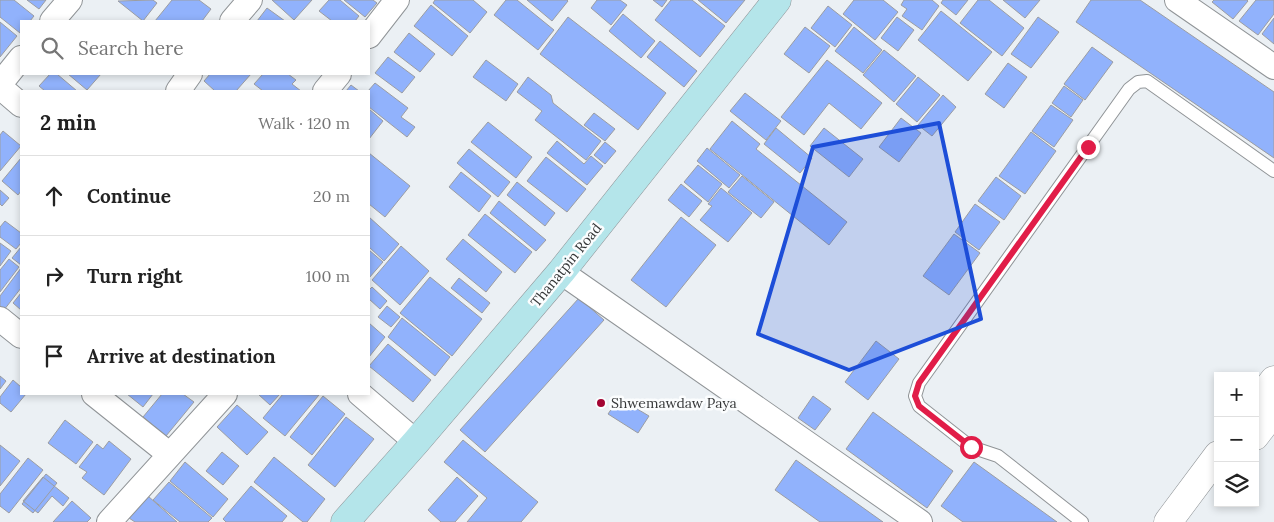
<!DOCTYPE html>
<meta charset="utf-8">
<style>
:root{--surface:#fff;--page:#f6f6f6;--text:#222;--muted:#767676;--line:#e0e0e0}
body{margin:0;font-family:Lora,serif;background:var(--page);color:var(--text)}
.controls{position:absolute;right:15px;bottom:15px;display:grid;overflow:hidden;border-radius:0px;box-shadow:0 2px 8px #0003}
.controls button{width:45px;height:45px;display:grid;place-items:center;padding:0;border:0;border-bottom:1px solid var(--line);background:var(--surface);color:var(--text);font:25px sans-serif}
.stop{position:absolute;width:15px;height:15px;margin:-11px;border:4px solid #e11d48;border-radius:50%;background:#fff}
.stop.end{background:#e11d48;border-color:#fff;box-shadow:0 1px 5px #0008}
.list{margin:0;padding:0;list-style:none}
h2{display:flex;justify-content:space-between;align-items:center;height:65px;margin:0;padding:0 20px;font-size:21px}
h2 small{font-size:16px;font-weight:400;color:var(--muted)}
.list li{display:grid;grid-template-columns:32px 1fr auto;gap:15px;align-items:center;box-sizing:border-box;height:80px;padding:0 20px;border-top:1px solid var(--line)}
.list b{display:block;font-size:19px;white-space:nowrap}
.list em{font-size:16px;font-style:normal;color:var(--muted)}
.icon{flex:none;width:28px;height:28px;fill:none;stroke:currentColor;stroke-width:2;stroke-linecap:round;stroke-linejoin:round}
.map{position:relative;flex:none;width:1274px;height:522px;overflow:hidden}
.search{position:absolute;background:var(--surface);box-shadow:0 2px 8px #0003;left:20px;top:20px;width:350px;height:55px;display:flex;align-items:center;gap:12px;box-sizing:border-box;padding:0 18px;border-radius:0px;color:var(--muted);font-size:19px}
.panel{position:absolute;background:var(--surface);box-shadow:0 2px 8px #0003;left:20px;top:90px;width:350px;height:305px;border-radius:0px}
.map>svg:first-child{display:block}
.building{fill:#91b2fc;stroke:#9b9da2}
.lines{fill:none;stroke-linecap:round;stroke-linejoin:round}
.service-casing{stroke:#909497;stroke-width:14}
.minor-casing{stroke:#909497;stroke-width:26}
.tertiary-casing{stroke:#909497;stroke-width:29}
.secondary-casing{stroke:#909497;stroke-width:29}
.service{stroke:#fff;stroke-width:12}
.minor{stroke:#fff;stroke-width:24}
.tertiary{stroke:#fff;stroke-width:28}
.secondary{stroke:#b4e5ea;stroke-width:28}
.route{stroke:#e11d48;stroke-width:6}
.marked{fill:#1d4ed8;fill-opacity:0.2;stroke:#1d4ed8;stroke-width:4;stroke-linejoin:round}
.poi-dot{fill:#a30432;stroke:#fbfdfe;stroke-width:2}
.labels{text-anchor:middle;dominant-baseline:central;stroke-width:5;stroke-linejoin:round;paint-order:stroke}
.street-label{font-size:14px;fill:#353738;stroke:#fbfdfe}
.poi-label{font-size:14px;fill:#353738;stroke:#fbfdfe;text-anchor:start}
</style>
<div class="map">
<svg width="1274" height="522" viewBox="0 0 1274 522">
<rect width="100%" height="100%" fill="#ebf0f4"/>
<path class="building" d="M0 0H14L34 16 30 21H21L20 33 0 17Z
M27 0H46L39 9Z
M153 0 157 3 143 21 118 1Z
M172 0H199L211 9 202 21H155Z
M272 0H312L294 20Z
M329 0H340L359 16 355 21H332L319 11Z
M344 0H373L377 3 365 17Z
M435 0H473L487 12 470 33 433 3Z
M506 0H517L554 30 538 50 494 15Z
M527 0H567L568 1 552 21Z
M597 0H620L627 5 611 25 591 8Z
M653 0H667L662 7Z
M671 0H692L725 26 700 57 655 20Z
M698 0H745L726 23Z
M854 0H883L898 12 875 40 843 14Z
M904 0H932L939 6 922 30 902 16 907 9 901 5Z
M943 0H968L956 15 941 3Z
M978 0H989L1024 28 1002 56 960 23Z
M1003 0H1040L1025 18Z
M1091 0H1140L1274 92V158L1076 22Z
M1214 0H1247L1248 1 1233 19 1212 2Z
M1256 0H1274V14L1258 35 1239 21Z
M431 5 468 36 452 56 414 26Z
M828 6 852 25 835 47 811 28Z
M267 8 285 21H257Z
M941 11 992 52 968 81 918 40Z
M623 14 655 41 641 58 609 31Z
M568 17 666 93 638 130 540 54Z
M897 17 914 30 898 51 881 38Z
M1038 17 1059 32 1031 68 1011 54Z
M1274 18V44L1262 34Z
M0 22 17 36 0 57Z
M805 27 830 46 809 73 784 54Z
M854 27 882 50 863 73 835 51Z
M409 33 435 54 420 72 394 52Z
M660 41 697 71 684 87 647 57Z
M1092 47 1113 62 1085 100 1064 84Z
M884 50 916 76 894 102 863 75Z
M388 57 415 77 402 93 375 73Z
M486 60 518 84 506 101 473 77Z
M827 60 882 103 861 129 829 103 804 135 781 117Z
M1008 63 1027 77 1004 108 985 94Z
M50 74H57L77 91H45L39 86Z
M68 74H101L87 90Z
M210 74H251L236 91H215L204 81Z
M263 74H288L296 80 292 84 301 91H263L254 84Z
M528 77 551 95 553 103 601 141 586 160 535 120 542 111 517 92Z
M918 77 940 95 917 122 896 104Z
M375 83 408 108 401 117 415 127 407 137 369 107 368 91Z
M351 85 359 91H346Z
M1064 86 1083 100 1071 117 1052 103Z
M745 93 781 121 766 140 730 111Z
M943 95 956 107 932 136 918 125Z
M1051 105 1073 120 1054 147 1032 131Z
M369 109 383 121 369 139Z
M594 113 615 129 605 141 584 125Z
M901 118 921 133 899 162 879 147Z
M732 121 760 144 756 149 847 222 829 245 710 149Z
M488 122 532 157 516 178 471 142Z
M776 128 812 158 800 173 764 144Z
M824 128 863 159 849 177 810 146Z
M3 131 21 146 0 171V135Z
M1031 132 1056 151 1025 194 999 176Z
M557 141 584 164 591 156 603 166 587 185 547 153Z
M605 142 616 151 605 164 594 155Z
M707 148 740 175 729 188 697 161Z
M469 149 510 182 498 197 457 163Z
M369 153 410 186 385 217 369 204Z
M546 157 586 189 567 212 527 181Z
M21 158V191L18 195 2 181Z
M698 165 722 184 708 202 684 182Z
M461 172 491 196 479 212 449 187Z
M742 176 774 202 761 218 728 192Z
M996 177 1021 196 1004 220 978 201Z
M517 182 555 213 545 226 507 195Z
M681 184 702 201 689 217 668 200Z
M721 188 752 213 728 242 700 220 712 206 708 204Z
M0 190 9 198 2 206 0 204Z
M499 201 546 240 536 251 490 213Z
M975 204 1000 222 979 250 955 232Z
M485 214 532 252 515 273 468 235Z
M369 217 399 244 384 261 369 247Z
M681 217 716 245 666 307 631 280Z
M5 221 21 233V243L16 249 0 237V227Z
M954 234 980 253 949 295 923 276Z
M463 239 502 272 486 292 446 259Z
M0 243 11 251 0 266Z
M401 246 429 271 400 305 372 280Z
M21 247V265L12 258Z
M369 250 383 262 369 278Z
M9 259 19 267 0 292V270Z
M21 268V288L4 310 0 307V296Z
M430 277 482 319 452 356 400 313Z
M459 278 490 303 482 313 451 288Z
M372 287 387 301 380 309 369 299V290Z
M21 293V310L13 303Z
M579 298 604 320 485 452 460 430Z
M387 306 400 317 391 327 378 317Z
M402 318 450 357 435 376 388 337Z
M369 323 385 337 369 357Z
M876 341 899 359 868 400 845 382Z
M388 344 431 380 413 402 369 366Z
M0 376 6 381 0 389Z
M13 380 21 387V394H26L11 412 0 403V397Z
M127 394H153L143 407Z
M162 394H183L194 402 166 436 143 417Z
M258 394H280L270 405Z
M283 394 319 395 285 436 263 418Z
M323 396 345 414 312 455 290 437Z
M813 396 831 409 815 430 798 418Z
M619 398 649 416 638 433 608 414Z
M237 405 268 432 247 455 217 427Z
M873 412 953 471 927 508 846 449Z
M346 417 374 439 335 487 308 465Z
M65 420 93 442 76 464 48 443Z
M463 440 538 502 521 522H467L487 498 444 462Z
M109 441 131 459 104 495 82 478 87 472 79 467 97 444 103 449Z
M0 445 20 461 0 486Z
M222 452 239 466 223 485 206 471Z
M274 457 325 499 307 522H303L254 482Z
M28 458 43 470 9 513 0 506V494Z
M796 460 883 522H820L775 490Z
M185 462 228 499 213 517 170 481Z
M974 462 1057 522H963L941 506Z
M46 474 57 483 33 513 22 504Z
M43 477 69 498 63 506 52 496 38 513 23 501Z
M457 477 478 496 455 522H441L428 510Z
M169 482 212 518 208 522H180L153 500Z
M251 486 287 516 282 522H226L223 519Z
M148 496 177 522H135L129 518Z
M72 501 91 518 87 522H53Z"/>
<g class="lines">
<g class="service-casing">
<path id="service" d="M1082 522 998 456 971 447 919 406 915 396 919 383 1129 89 1138 82 1147 81 1274 171"/>
</g>
<g class="minor-casing">
<path id="minor" d="M1177 0 1274 67
M52 21 70 0
M232 21 250 0
M369 36 397 0
M0 84 21 58
M0 87 21 105
M178 91 190 74
M325 91 339 74
M561 272 920 522
M0 319 21 336
M94 394 169 454
M360 394 416 442
M109 522 225 394"/>
</g>
<g class="tertiary-casing">
<path id="tertiary" d="M1255 405 1274 380
M1255 436 1274 411
M1168 522 1218 455"/>
</g>
<g class="secondary-casing">
<path id="secondary" d="M345 522 416 442 561 272 777 0"/>
</g>
<use href="#service" class="service"/>
<use href="#minor" class="minor"/>
<use href="#tertiary" class="tertiary"/>
<use href="#secondary" class="secondary"/>
</g>
<g class="lines">
<path class="route" d="M971 447 919 406 915 396 919 383 1088 147"/>
</g>
<path class="marked" d="M939 123 981 319 849 370 758 334 813 147Z"/>
<circle class="poi-dot" cx="601" cy="403" r="5"/>
<g class="labels">
<g class="street-label">
<text transform="translate(566 265) rotate(-51)">Thanatpin Road</text>
</g>
<g class="poi-label">
<text x="611" y="403">Shwemawdaw Paya</text>
</g>
</g>
</svg>
<div class="controls">
<button>+</button>
<button>−</button>
<button><svg class="icon" aria-label="layers" viewBox="0 0 24 24"><path d="M12 4l9 5-9 5-9-5zM3 14l9 5 9-5"/></svg></button>
</div>
<div class="stop" style="left:971px;top:447px"></div>
<div class="stop end" style="left:1088px;top:147px"></div>
<div class="search"><svg class="icon" aria-label="search" viewBox="0 0 24 24"><circle cx="10" cy="10" r="6"/><path d="M15 15l6 6"/></svg>Search here</div>
<section class="panel">
<h2>2 min<small>Walk · 120 m</small></h2>
<ul class="list">
<li><svg class="icon" aria-label="ahead" viewBox="0 0 24 24"><path d="M12 20V5M6 11l6-6 6 6"/></svg><div><b>Continue</b></div><em>20 m</em></li>
<li><svg class="icon" aria-label="right" viewBox="0 0 24 24"><path d="M7 20v-9h11M14 6l5 5-5 5"/></svg><div><b>Turn right</b></div><em>100 m</em></li>
<li><svg class="icon" aria-label="arrive" viewBox="0 0 24 24"><path d="M6 21V4h12l-3 4 3 4H6"/></svg><div><b>Arrive at destination</b></div></li>
</ul>
</section>
</div>
